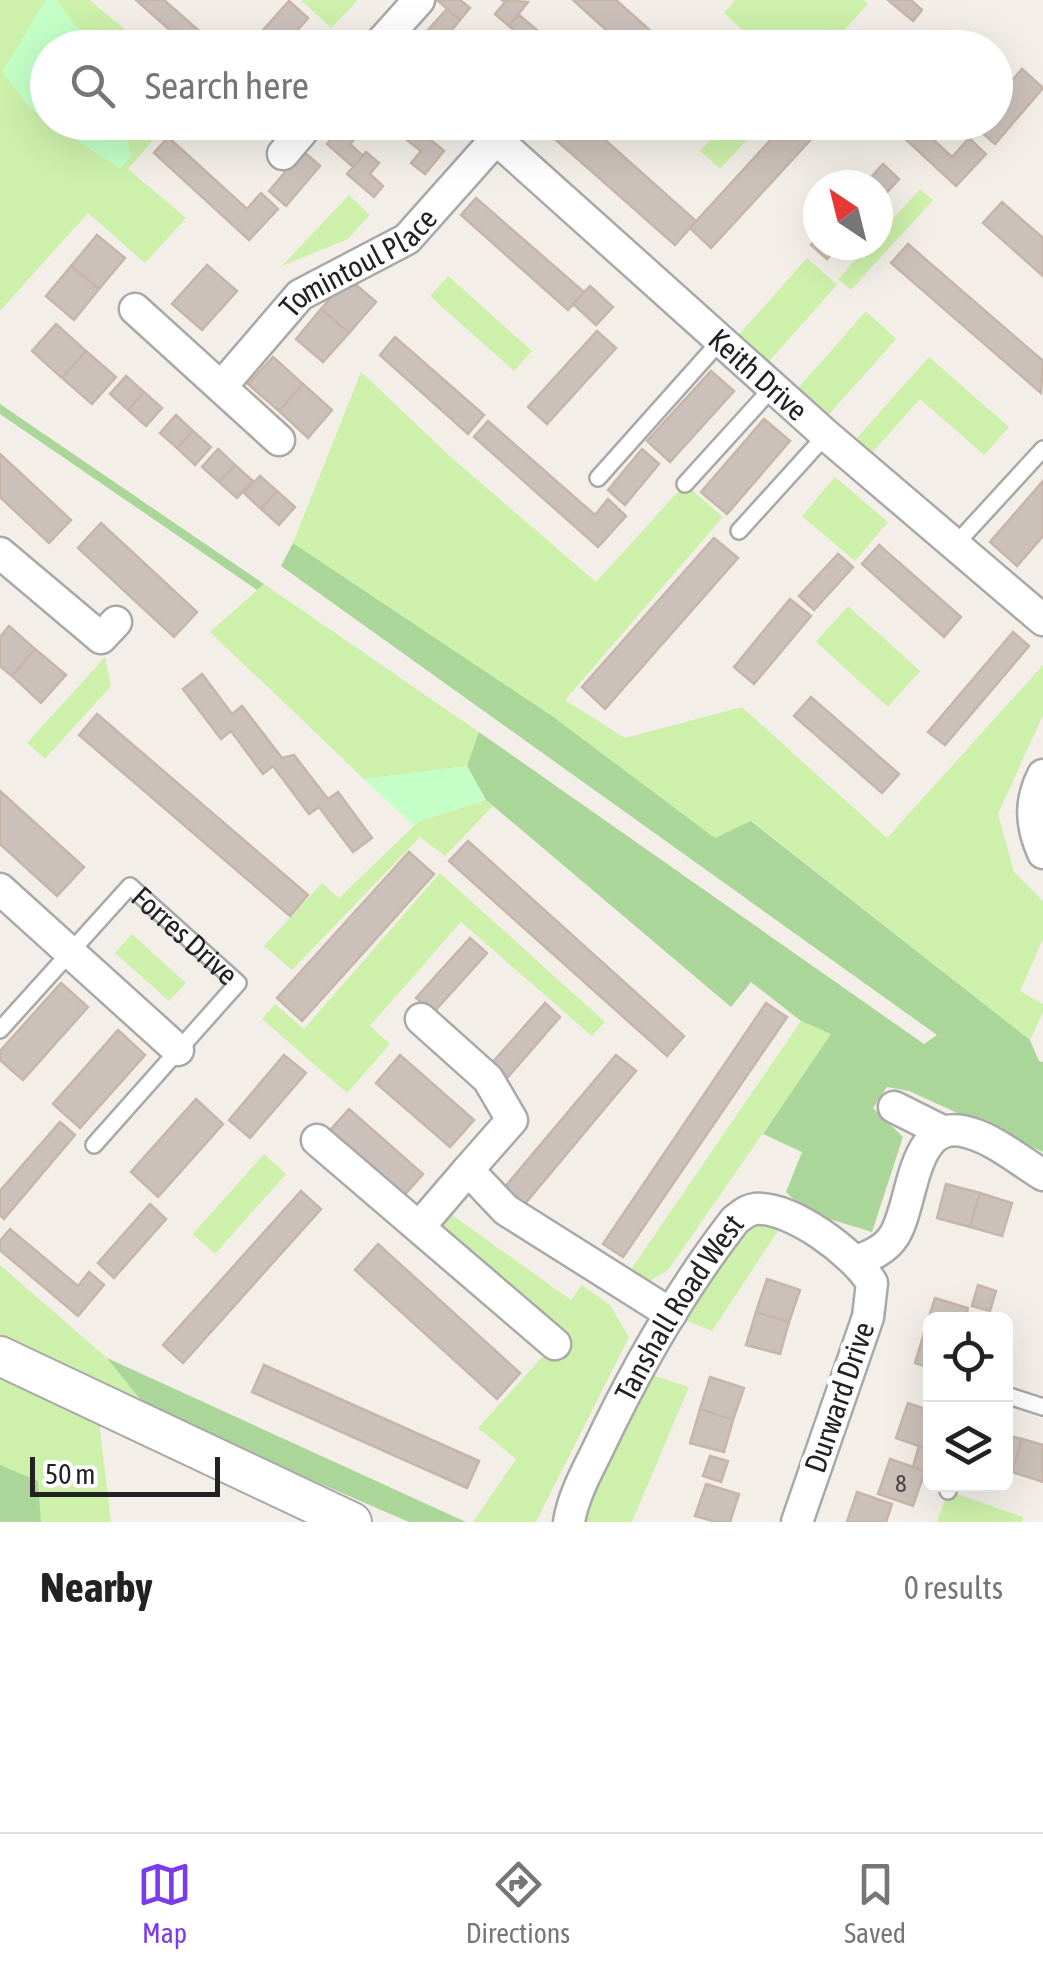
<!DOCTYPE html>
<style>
:root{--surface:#fff;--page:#f6f6f6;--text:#222;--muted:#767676;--line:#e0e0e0;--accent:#7c3aed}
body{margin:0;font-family:"Asap Condensed",sans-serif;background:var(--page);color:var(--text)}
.controls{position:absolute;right:30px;bottom:30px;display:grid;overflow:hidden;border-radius:15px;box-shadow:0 10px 40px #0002}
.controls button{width:90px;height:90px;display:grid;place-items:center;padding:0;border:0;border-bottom:2px solid var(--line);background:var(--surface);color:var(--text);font:50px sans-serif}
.compass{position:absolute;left:803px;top:170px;width:90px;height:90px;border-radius:50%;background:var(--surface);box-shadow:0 10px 40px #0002;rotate:325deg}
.scale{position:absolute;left:30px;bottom:25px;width:190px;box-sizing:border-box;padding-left:10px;border:5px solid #222;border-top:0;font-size:28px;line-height:35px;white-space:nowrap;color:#222;-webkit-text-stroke:8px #fff;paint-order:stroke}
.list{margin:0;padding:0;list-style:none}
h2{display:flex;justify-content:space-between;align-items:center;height:130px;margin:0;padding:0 40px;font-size:42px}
h2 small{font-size:32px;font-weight:400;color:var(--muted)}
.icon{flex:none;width:55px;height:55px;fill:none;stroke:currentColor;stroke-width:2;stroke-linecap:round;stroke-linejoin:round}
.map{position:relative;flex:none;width:1043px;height:1522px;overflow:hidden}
.search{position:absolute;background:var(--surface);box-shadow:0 10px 40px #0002;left:30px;right:30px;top:30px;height:110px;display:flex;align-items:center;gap:25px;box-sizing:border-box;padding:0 35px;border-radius:55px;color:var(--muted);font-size:38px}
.sheet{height:310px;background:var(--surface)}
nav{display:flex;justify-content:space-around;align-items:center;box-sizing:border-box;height:140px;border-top:2px solid var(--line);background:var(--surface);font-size:28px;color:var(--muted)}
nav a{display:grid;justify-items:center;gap:5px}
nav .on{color:var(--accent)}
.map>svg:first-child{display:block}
.grass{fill:#cdf1aa}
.forest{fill:#abd699}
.park{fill:#c3ffc7}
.building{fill:#cbc1ba;stroke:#c6b5a8;stroke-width:2.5}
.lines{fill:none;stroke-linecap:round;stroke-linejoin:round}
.service-casing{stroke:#a9a9a9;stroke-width:20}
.minor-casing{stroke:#a9a9a9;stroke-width:35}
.tertiary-casing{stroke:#a9a9a9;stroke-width:42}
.service{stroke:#fff;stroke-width:15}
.minor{stroke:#fff;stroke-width:30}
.tertiary{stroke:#fff;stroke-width:38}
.labels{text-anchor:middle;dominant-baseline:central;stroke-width:10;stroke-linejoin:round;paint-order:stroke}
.number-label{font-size:25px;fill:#4c4a48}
.street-label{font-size:30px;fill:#222;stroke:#fff}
</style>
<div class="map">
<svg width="1043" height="1522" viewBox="0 0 1043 1522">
<rect width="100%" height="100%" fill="#f3efe8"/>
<path class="grass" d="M0 0H90L145 47 48 48V122L168 123 128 169 186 218 145 263 88 213 0 311Z
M301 0H356L357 1 331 28Z
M735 0H863L868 4 829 47 762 48 724 13Z
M726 122 762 123 720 169 700 151Z
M920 189 933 200 851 290 838 279 869 245H878V235Z
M349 195 370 215 348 239 282 266Z
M807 258 837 285 765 366 735 339Z
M448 276 532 351 514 371 430 296Z
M866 311 896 339 824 420 794 393Z
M929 357 1009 427 984 455 920 399 871 454 855 440Z
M361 372 452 458 596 582 685 484 723 517 565 700 625 738 742 707 887 838 1043 665V715L998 814 1014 872 1043 901V939L1020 991 1043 1004V1012L1030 1040 752 821 715 838 552 716 293 543Z
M835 477 888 522 855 561 802 516Z
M264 584 479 732 467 766 364 779 210 632Z
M848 606 920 671 888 707 816 642Z
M105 657 111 686 45 759 27 743Z
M486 800 493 806 445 856 420 837 292 970 264 946 322 883 339 898 419 821Z
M440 873 605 1022 592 1036 461 922 370 1026 390 1044 347 1093 262 1019 275 1004 304 1029Z
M132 934 186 983 169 1001 115 953Z
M801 1021 832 1034 668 1270 646 1283 621 1284Z
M264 1154 286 1174 215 1254 193 1234Z
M452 1215 571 1300 582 1285 610 1305 629 1337 536 1522H473L516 1459 478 1428 554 1344 432 1238Z
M788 1216 712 1331 671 1314 735 1220Z
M0 1265 107 1358 148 1409 32 1354 0 1334Z
M0 1356 97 1404 111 1522H0Z
M637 1370 689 1387 632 1522H578Z
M948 1491 1023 1517 1022 1522H937Z"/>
<path class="forest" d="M0 404 264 584 257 590 0 414Z
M293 543 552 716 715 838 751 821 1030 1040 1039 1061 1043 1062V1152L909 1091 887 1087 873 1108 903 1137 872 1232 806 1212 786 1192 802 1152 763 1134 831 1034 801 1021 751 982 731 1007 486 800 467 766 479 732 924 1044 937 1035 281 566Z
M107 1358 466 1522H409L148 1409Z
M0 1465 38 1481 41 1522H0Z"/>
<path class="park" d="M46 0H56L93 47 48 48 47 120 29 107 2 72Z
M51 123H123L131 156 120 169Z
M467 766 485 800 419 821 414 826 364 779Z"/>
<path class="building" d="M136 0H164L206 37 197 48H190Z
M437 0H460L470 8 460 20Z
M501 0 528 2 509 26 495 14 505 2Z
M573 0H616L670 48H626Z
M888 0H911L922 10 913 21Z
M289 1 308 18 282 48H247Z
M447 9 460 20 451 31 464 42 460 48H448L428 30Z
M518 14 545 37 536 48H514L522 37 509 26Z
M899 34 914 48H887Z
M1022 69 1043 88 995 144 973 125 996 122V99Z
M398 122H422L407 140 394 128Z
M585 122 696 221 675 245 538 124Z
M787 122H827L711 248 690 228Z
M887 122H914L952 157 969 138 986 154 956 186Z
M346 123 359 134 350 144 363 156 353 167 327 144Z
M417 128 444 151 425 174 411 163 421 151 407 140Z
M168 137 247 209 261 193 278 209 249 240 154 153Z
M303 151 320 166 286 206 269 191Z
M366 152 379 163 370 174 383 186 374 197 347 174Z
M883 164 899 179 878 202V185H864Z
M476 198 584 292 568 310 461 215Z
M1002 202 1043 238V276L983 223Z
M97 235 125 258 99 289 71 266Z
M818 237V245H840L827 259 811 245Z
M908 244 1043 361 1041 393 891 263Z
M207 265 237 291 202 330 172 304Z
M71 266 99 289 74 320 46 296Z
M348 278 376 302 349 333 321 309Z
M590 286 613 307 596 325 573 304Z
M321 309 349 333 323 362 296 339Z
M56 324 86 351 62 378 32 351Z
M597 331 616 348 547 424 528 407Z
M395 337 484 415 468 434 380 355Z
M86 351 116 377 92 404 62 378Z
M273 357 303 384 279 411 248 384Z
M711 371 734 391 670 462 647 441Z
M126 376 144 392 128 410 110 394Z
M303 384 332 410 308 438 279 411Z
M144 392 162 408 146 426 128 410Z
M176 415 193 431 177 448 160 433Z
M764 419 790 441 727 514 701 492Z
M488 421 595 515 608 499 626 516 598 547 474 437Z
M193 431 211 447 195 465 177 448Z
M218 449 235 465 219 482 202 467Z
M642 449 659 464 625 505 608 490Z
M0 454 71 520 49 543 0 497Z
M235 465 253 481 237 498 219 482Z
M260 476 277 491 261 509 244 493Z
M1043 481V536L1017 566 990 542Z
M277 491 295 507 279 525 261 509Z
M101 523 197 612 174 637 78 548Z
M714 538 738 558 605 709 582 687Z
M879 545 961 617 944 637 862 564Z
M838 554 853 567 814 610 799 596Z
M790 599 811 616 754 684 734 667Z
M9 626 35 649 12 676 0 666V637Z
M1013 632 1029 646 945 745 928 732Z
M35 649 66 675 41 703 12 676Z
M202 674 232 714 242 706 282 758 294 755 328 799 338 792 372 838 353 852 319 807 309 814 273 766 263 774 231 731 221 739 183 689Z
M811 697 899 774 882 793 794 716Z
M97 714 308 895 290 916 79 735Z
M0 791 84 867 57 896 0 844Z
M468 841 684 1036 667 1056 449 861Z
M409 852 434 874 302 1021 277 998Z
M470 938 487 953 433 1013 416 998Z
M61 983 88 1007 23 1080 0 1060V1051Z
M545 1003 560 1017 508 1077 492 1063Z
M766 1003 787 1017 623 1257 603 1244Z
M118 1030 145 1055 80 1128 53 1104Z
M284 1055 306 1073 250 1138 229 1120Z
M400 1055 474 1120 450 1147 376 1083Z
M616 1055 636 1071 524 1205 504 1188Z
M196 1099 223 1124 158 1197 131 1172Z
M349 1109 423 1174 399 1201 325 1136Z
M60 1122 75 1135 4 1219 0 1215V1191Z
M946 1184 980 1193 970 1227 937 1218Z
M301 1191 321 1209 183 1363 163 1345Z
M980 1193 1012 1203 1002 1236 970 1227Z
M150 1204 166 1219 114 1278 98 1263Z
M10 1229 78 1286 89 1272 104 1285 78 1316 0 1250V1241Z
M378 1244 520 1373 497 1399 355 1270Z
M767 1279 800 1290 789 1322 756 1312Z
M978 1285 996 1291 990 1311 972 1306Z
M935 1298 968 1308 965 1320H930V1331L925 1330Z
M756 1312 789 1322 780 1354 746 1345Z
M925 1330 930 1331V1368L915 1363Z
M264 1365 479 1461 467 1488 252 1392Z
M710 1377 744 1388 733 1420 700 1409Z
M908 1403 930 1411V1450L896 1438Z
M700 1409 733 1420 724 1452 690 1443Z
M1006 1435 1022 1439 1012 1472 1006 1470Z
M1022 1439 1043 1445V1482L1012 1472Z
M919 1446 930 1450 925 1471 913 1467Z
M710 1456 728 1461 721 1482 703 1476Z
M890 1459 925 1471 913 1506 878 1494Z
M706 1484 739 1494 730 1522H716L695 1516Z
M857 1492 892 1504 886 1522H847Z"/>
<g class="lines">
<g class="service-casing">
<g id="service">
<path d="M579 48 582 43"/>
<path d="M598 478 722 339"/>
<path d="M685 484 774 386"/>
<path d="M739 531 826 435"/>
<path d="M954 546 1043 449"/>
<path id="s1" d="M0 1030 130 886 238 983 94 1145"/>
<path d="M1006 1395 1043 1407"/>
<path d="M948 1491 950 1484"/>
</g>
</g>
<g class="minor-casing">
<g id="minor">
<path d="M376 48 419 0"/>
<path id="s2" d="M477 122 826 435 1043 620"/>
<path d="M283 154 310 122"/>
<path d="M135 309 279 440"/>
<path id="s3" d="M221 387 300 295 407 239 496 139"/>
<path d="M0 553 101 638 116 622"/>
<path d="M1043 775C1029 802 1031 826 1043 853"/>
<path d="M0 889 178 1050"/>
<path d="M421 1019 488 1079 512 1120 468 1170 506 1210 671 1314"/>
<path d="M894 1107 942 1131"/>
<path d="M317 1140 555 1344"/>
<path d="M419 1227 468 1170"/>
<path d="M856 1261C870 1256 885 1250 894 1236 915 1203 910 1114 970 1133 995 1140 1020 1161 1043 1175"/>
<path id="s4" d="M569 1522C573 1497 586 1473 597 1451 635 1370 680 1291 735 1220 742 1215 747 1210 755 1209 791 1206 854 1253 872 1283L868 1317 797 1522"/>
</g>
</g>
<g class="tertiary-casing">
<path id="tertiary" d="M0 1356 352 1522"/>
</g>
<use href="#service" class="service"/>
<use href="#minor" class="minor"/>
<use href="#tertiary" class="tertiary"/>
</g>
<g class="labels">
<g class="number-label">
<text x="901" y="1483">8</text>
</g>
<g class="street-label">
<text stroke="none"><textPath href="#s3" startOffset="188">Tomintoul Place</textPath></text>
<text stroke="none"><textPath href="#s2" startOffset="378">Keith Drive</textPath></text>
<text stroke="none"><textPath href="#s1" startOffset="268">Forres Drive</textPath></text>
<text stroke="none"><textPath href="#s4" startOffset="242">Tanshall Road West</textPath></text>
<text transform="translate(839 1397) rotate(-71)">Durward Drive</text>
</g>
</g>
</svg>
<div class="controls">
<button><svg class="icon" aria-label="locate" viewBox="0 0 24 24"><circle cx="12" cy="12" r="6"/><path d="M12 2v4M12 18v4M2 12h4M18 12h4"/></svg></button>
<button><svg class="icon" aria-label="layers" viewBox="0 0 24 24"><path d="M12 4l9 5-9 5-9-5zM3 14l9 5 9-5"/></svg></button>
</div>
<svg class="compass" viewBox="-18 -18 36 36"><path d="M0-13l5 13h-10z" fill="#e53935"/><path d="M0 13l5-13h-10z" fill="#767676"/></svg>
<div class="scale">50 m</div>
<div class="search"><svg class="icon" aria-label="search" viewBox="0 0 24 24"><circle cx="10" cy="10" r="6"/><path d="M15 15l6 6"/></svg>Search here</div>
</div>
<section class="sheet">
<h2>Nearby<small>0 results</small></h2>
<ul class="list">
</ul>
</section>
<nav>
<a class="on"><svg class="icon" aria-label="map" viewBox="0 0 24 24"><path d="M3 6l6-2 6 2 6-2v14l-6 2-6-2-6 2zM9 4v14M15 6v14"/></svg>Map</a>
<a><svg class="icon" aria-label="directions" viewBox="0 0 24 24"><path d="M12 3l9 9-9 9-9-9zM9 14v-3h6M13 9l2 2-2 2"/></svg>Directions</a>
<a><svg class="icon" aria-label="saved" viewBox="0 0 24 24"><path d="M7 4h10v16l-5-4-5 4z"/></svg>Saved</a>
</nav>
